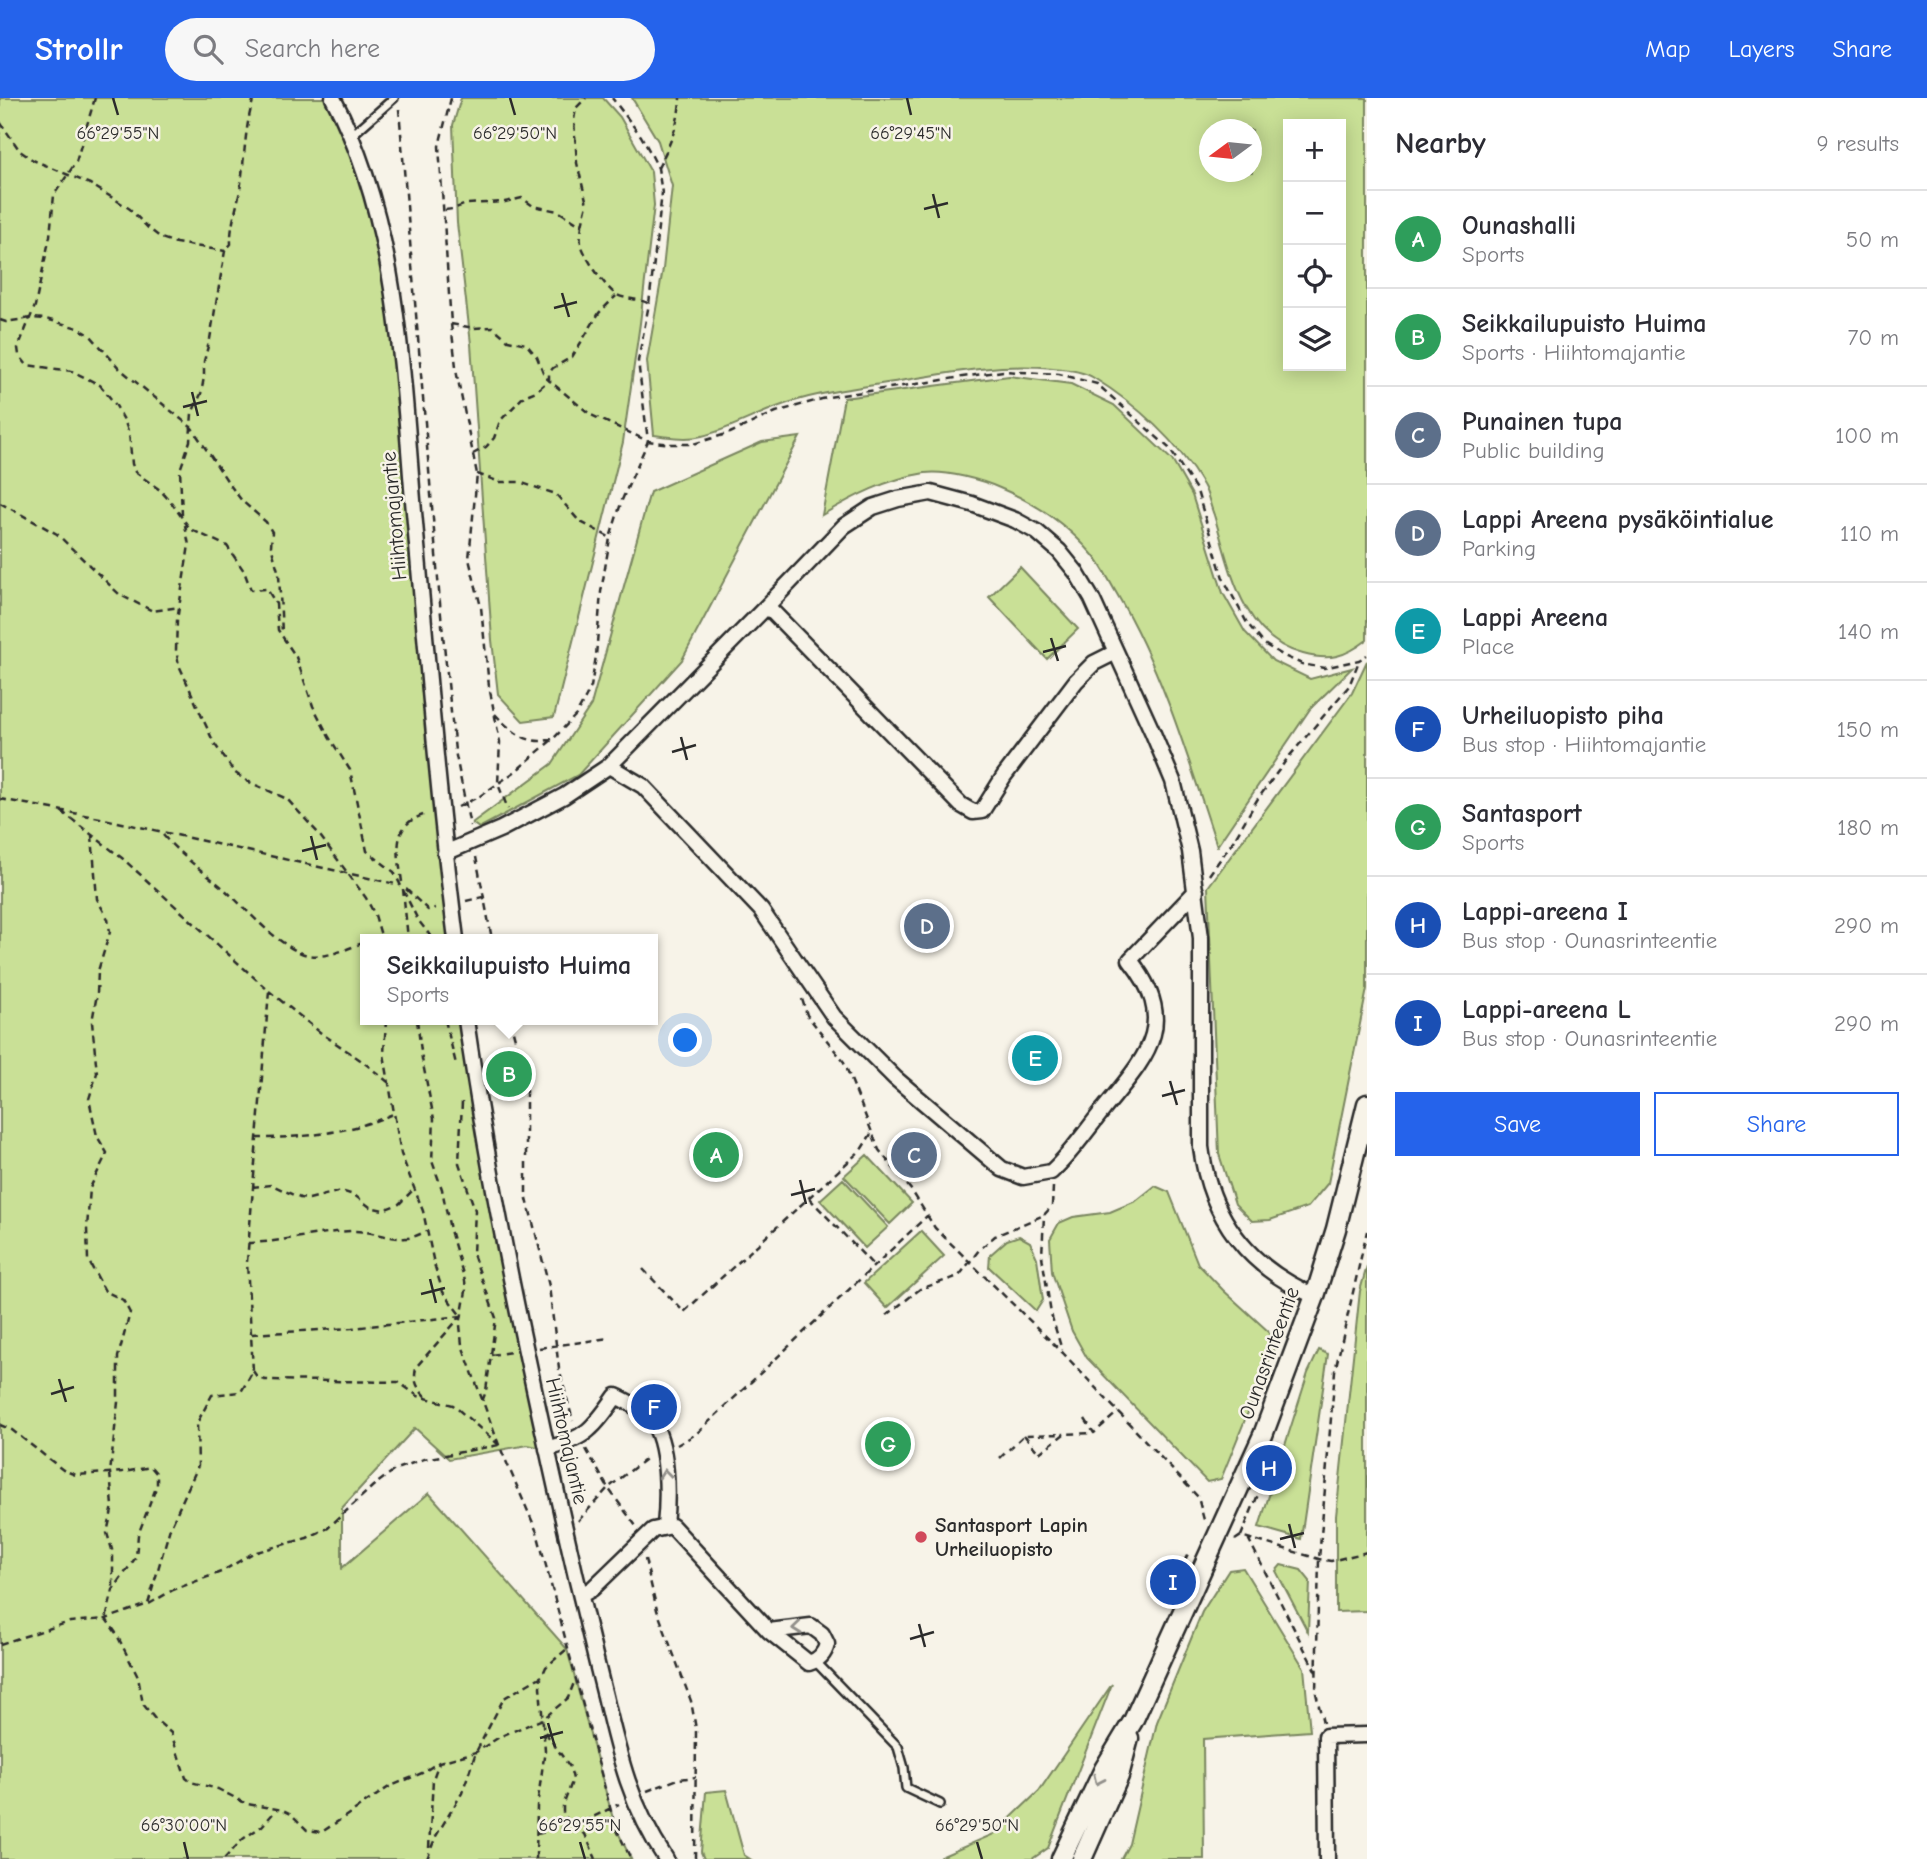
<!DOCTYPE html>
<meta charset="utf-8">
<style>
:root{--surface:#fff;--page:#f7f7f7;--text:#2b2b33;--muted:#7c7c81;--line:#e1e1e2;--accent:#2563eb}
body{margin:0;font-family:"Comic Neue",sans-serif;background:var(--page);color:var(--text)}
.controls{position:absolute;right:21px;top:21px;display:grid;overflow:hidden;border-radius:0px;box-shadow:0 4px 18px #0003}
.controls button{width:63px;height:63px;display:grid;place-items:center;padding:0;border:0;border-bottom:2px solid var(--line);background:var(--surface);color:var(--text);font:35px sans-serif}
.compass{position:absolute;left:1199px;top:21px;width:63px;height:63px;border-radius:50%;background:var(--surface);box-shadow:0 4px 18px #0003;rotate:255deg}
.you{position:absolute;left:686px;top:943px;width:24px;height:24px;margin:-18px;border:5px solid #fff;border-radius:50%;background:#1a73e8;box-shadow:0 0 0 10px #1a73e833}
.badge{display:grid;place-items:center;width:46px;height:46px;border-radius:50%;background:var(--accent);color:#fff;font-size:23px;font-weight:700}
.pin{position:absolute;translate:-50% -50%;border:4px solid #fff;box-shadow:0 2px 7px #0006}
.popup{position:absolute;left:360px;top:836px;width:298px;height:91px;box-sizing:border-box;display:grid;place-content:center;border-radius:0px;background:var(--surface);filter:drop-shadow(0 2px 5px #0005);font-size:23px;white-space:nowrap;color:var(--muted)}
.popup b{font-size:26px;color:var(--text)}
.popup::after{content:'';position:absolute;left:50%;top:100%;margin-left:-14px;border:14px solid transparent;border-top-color:var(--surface)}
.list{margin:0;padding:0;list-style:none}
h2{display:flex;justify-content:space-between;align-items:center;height:91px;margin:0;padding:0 28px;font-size:30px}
h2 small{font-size:23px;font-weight:400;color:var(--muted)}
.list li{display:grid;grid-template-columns:46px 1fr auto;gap:21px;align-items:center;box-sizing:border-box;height:98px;padding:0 28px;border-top:2px solid var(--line)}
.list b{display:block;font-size:26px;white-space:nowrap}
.list p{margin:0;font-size:23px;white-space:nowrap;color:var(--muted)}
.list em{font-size:23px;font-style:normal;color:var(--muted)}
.actions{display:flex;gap:14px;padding:21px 28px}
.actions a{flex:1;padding:16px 0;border:2px solid var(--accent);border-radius:0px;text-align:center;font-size:24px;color:var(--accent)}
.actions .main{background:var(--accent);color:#fff}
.icon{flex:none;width:38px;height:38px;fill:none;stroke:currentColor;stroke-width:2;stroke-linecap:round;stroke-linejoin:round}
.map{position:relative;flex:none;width:1367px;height:1761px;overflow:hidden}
header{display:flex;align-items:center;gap:42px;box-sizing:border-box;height:98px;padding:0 35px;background:var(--accent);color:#fff}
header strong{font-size:33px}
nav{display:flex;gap:38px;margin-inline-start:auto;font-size:24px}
.search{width:490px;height:63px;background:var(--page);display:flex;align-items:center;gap:18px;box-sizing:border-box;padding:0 24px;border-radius:38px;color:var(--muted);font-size:26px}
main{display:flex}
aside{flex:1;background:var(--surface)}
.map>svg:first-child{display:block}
.green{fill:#c9e096;stroke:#7a8660;stroke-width:2;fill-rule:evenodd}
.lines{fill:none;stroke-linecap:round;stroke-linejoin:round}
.service-casing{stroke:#2b2b2b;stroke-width:12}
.minor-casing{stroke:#2b2b2b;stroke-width:19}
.tertiary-casing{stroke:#2b2b2b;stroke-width:23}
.path{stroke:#2b2b2b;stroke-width:2.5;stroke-dasharray:7 5;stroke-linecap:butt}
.service{stroke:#f7f3e8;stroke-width:7}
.minor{stroke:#f7f3e8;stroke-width:14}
.tertiary{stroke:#f7f3e8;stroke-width:18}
.oneway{stroke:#918f8a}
.ticks{fill:none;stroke:#2b2b2b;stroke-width:2.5}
.poi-dot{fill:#d1495b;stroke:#f7f3e8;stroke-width:2.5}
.labels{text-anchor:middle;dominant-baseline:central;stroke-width:5;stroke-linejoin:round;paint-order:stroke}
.street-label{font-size:21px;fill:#2b2b2b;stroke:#f7f3e8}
.poi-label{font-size:21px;font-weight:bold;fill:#2b2b2b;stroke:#f7f3e8;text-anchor:start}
.ticks-label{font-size:18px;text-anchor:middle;fill:#2b2b2b;stroke:#f7f3e8;stroke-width:5;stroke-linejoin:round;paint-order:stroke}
</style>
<header>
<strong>Strollr</strong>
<div class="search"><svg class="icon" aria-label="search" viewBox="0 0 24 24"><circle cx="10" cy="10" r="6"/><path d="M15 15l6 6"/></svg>Search here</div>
<nav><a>Map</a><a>Layers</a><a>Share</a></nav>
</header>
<main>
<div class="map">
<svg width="1367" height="1761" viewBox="0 0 1367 1761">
<rect width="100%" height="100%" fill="#f7f3e8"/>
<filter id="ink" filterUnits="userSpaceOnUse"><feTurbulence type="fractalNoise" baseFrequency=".0143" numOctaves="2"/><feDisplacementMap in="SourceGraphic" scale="14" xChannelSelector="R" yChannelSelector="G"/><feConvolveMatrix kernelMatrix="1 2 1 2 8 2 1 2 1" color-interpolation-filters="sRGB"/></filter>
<g filter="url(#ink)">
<path class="green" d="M0 0H333L380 129 456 841H365V922H466L547 1351 528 1347 449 1361 415 1330 342 1410V1470L429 1395 567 1551 615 1728 631 1761H0Z
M461 0H603L620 19 651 74 654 107 640 225 623 344 554 619 523 623 498 596 492 542 471 246 457 125 453 27Z
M632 0H1367V542C1345 559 1330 563 1303 556 1241 540 1230 469 1214 417 1210 407 1208 395 1203 387 1178 344 1136 306 1094 280 1083 273 1066 271 1053 270 1001 265 952 274 900 283 863 289 826 293 791 304 761 313 732 331 702 338 687 342 669 339 654 337L647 263 663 171 672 88 658 43ZM1288 26H1341V268H1288ZM1210 32H1252V74H1210Z
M1009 278 1071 286 1114 307 1172 362 1192 397 1223 495 1245 534 1273 563 1310 581 1352 570 1310 611 1217 748C1189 663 1163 574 1117 496 1109 483 1102 467 1092 456 1067 427 1036 405 1002 391 983 382 945 372 925 375 887 381 854 398 822 417L844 300Z
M800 339 682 562 578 677 479 730 472 725 552 666 591 607 650 394 762 344Z
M1020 469 1078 531 1047 561 989 499Z
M1367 563V891L1328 1085 1308 1109 1270 1122 1252 1123 1235 1106 1219 1056 1208 789 1352 595Z
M867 1057 912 1105 890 1126 844 1078Z
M843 1081 888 1129 865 1150 820 1102Z
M1155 1088 1169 1094 1198 1166 1223 1192 1268 1233 1274 1250 1221 1381 1207 1384 1087 1260 1072 1233 1052 1174 1050 1141 1059 1125 1073 1119 1110 1114 1136 1103Z
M921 1133 944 1158 887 1210 864 1185Z
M1019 1138 1030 1144 1037 1160 1043 1202 1036 1213 989 1169 990 1157 1007 1142Z
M1367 1168V1513L1336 1514V1418L1360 1193Z
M1319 1252 1328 1256 1301 1441 1259 1429 1308 1275Z
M1281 1467 1301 1472 1310 1483 1308 1534 1276 1473Z
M1243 1470 1304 1570 1310 1633 1203 1641 1204 1761H1121L1129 1746 1157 1624 1202 1514 1229 1472Z
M1112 1586 1048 1750 1032 1761H936L994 1736 1039 1693Z
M726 1692 744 1757 750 1761H704L701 1754 706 1694Z"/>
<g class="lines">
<g class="service-casing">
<path id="service" d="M351 38 394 0
M815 1563 898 1649 904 1670 906 1690 940 1706"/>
</g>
<g class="minor-casing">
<path id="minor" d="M333 0C399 125 402 275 414 414 427 556 438 699 456 841
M767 508 961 707 973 714 982 713 1004 678 1076 583 1094 565 1116 554
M609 668 643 688 761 812 834 919 895 980 1002 1071 1023 1079 1051 1074C1071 1056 1086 1033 1103 1012 1145 960 1181 926 1130 862L1196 793
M445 755 501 731 564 698 609 668 767 508 844 428 873 409 898 401 931 395 972 406 1015 422 1037 434 1059 453 1076 474 1092 501 1152 633 1173 683 1190 753 1201 840V1049C1210 1120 1249 1170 1315 1198
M466 922C493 1110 534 1295 576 1479 586 1519 595 1559 605 1598 619 1658 631 1709 666 1761
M547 1351C586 1340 593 1331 616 1298 628 1304 643 1311 651 1322 669 1345 668 1400 665 1428
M581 1497 592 1491 653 1432 672 1428 769 1533 809 1565C819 1562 825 1555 827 1546L822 1536 811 1528 769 1533
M1327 1761 1326 1638 1367 1637"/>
</g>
<g class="tertiary-casing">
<path id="tertiary" d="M1061 1761 1104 1671 1133 1623 1263 1337 1315 1198 1336 1131 1367 1006
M1082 1761 1119 1678 1129 1640"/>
</g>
<path class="path" d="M95 0 76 64 54 97 50 138 35 208 18 250 19 257 27 267 72 273 100 287 115 306 124 322 129 335 132 366 135 374 160 392 171 404 190 431 227 448 244 473 251 492 267 491 276 506 278 532 296 559 313 608 329 639 350 672 367 753 394 774 418 822 433 841
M451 0 439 48 451 226 457 277 477 376 469 461 481 509 489 588 500 644 498 686 508 711
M399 11 441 517 455 653 470 728
M0 24 20 53 33 62 90 86 116 102 130 111 147 129 161 140 176 145 225 153
M658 70C670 46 679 27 680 0
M445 112 453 111 466 106 505 104 522 100 533 108 558 113 582 128C581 133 580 141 581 145 583 157 606 191 617 197 627 202 640 200 649 206
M582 127 587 106 577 65 574 22 576 10 586 0
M0 222 6 224 31 220 46 221 78 230 90 237 120 271 192 330 230 387 242 403 266 424 272 434 271 448 279 476 282 535
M451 226 474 230 493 229 508 242 526 246 537 259 545 279 591 317 648 343 670 346H693L730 335 776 314 829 299 1003 273 1059 276 1097 286 1169 350 1197 393 1223 480 1247 525 1264 546 1284 558 1302 566 1324 570 1359 562 1367 557
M473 356 486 349 494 340 500 323 524 298 536 293 549 282V275L553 270 572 259 599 215 616 198
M477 376 500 384H519L556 396 579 423 609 439
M0 405 57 436 120 497 153 513 179 509
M182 417 180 372 190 343 192 315 201 296 204 279V263L210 241 225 153 231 146C230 127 237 111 240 92 245 61 244 30 254 0
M185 427 189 447 177 522 176 552 179 567 203 621 214 645 234 674 247 683 287 701 318 735 366 800 375 817 382 841
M495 616C510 632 528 649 552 641
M0 701 100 720 400 787
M458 709 480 698 516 673 554 640 576 617 586 599 591 589 596 558 601 494 610 440 622 402 648 343 638 263 649 206 662 95 658 70 650 54 641 38 612 0
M61 713 122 760 269 893 247 1164 253 1273 241 1294 212 1297 197 1325 198 1368 170 1430 148 1506 106 1521
M92 737 97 801 108 821 110 834 98 873 97 896 92 924 97 975 89 1001 97 1038 107 1055 90 1090 87 1130 88 1162 105 1193 123 1202 130 1215 118 1259V1304L110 1375 113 1408 107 1435 113 1455V1492
M163 737C181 758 203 773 224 791 245 809 280 851 308 857 327 861 349 850 365 844
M476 759 492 841
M1209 777 1232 745 1257 702 1287 661 1349 588 1359 563
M402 784C398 754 390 725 427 716
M403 791 408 841
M406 791 428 812 435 810
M466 803 483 799
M372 841 381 838
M269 893 321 935 362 963 388 984
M802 901 807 917 844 964 879 1052 912 1093 935 1130 1063 1255 1198 1399 1204 1422
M386 922 384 956 401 1056 423 1113 434 1166 443 1194 461 1218
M417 922 422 961 434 1021 432 1063 442 1091 450 1132 465 1183 466 1193 460 1227 462 1247 499 1347 537 1434 615 1728 631 1761
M445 922 456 966
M510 922 524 975 526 992V1097L549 1188 559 1271 573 1323
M462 1004 459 1065 475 1112 473 1156 496 1220 486 1293 482 1304
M256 1040C303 1040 349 1035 393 1016
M252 1089 272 1087 300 1100 309 1101 341 1093 354 1097 370 1109 383 1112 399 1106 414 1091
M1053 1089 1052 1108 1044 1117 1042 1158 1051 1216 1062 1252
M809 1100 874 1168
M248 1145C284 1144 317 1134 352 1133 370 1132 391 1142 406 1140 413 1140 420 1136 427 1133
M643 1171 684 1214 861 1052 871 1036
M887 1217 920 1191 959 1178 979 1152 995 1138 1044 1117
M252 1236 352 1230 461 1218
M539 1250 609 1240
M491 1257 512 1254
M253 1273 258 1280 265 1282 398 1284 418 1298 453 1307 498 1346
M426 1299C417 1291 412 1280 417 1268L461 1218
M1085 1321 1094 1335 1118 1314
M0 1327 12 1332 63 1372 76 1377 124 1374 151 1369 157 1376V1387L138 1437 136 1459 113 1492 106 1521
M1024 1337 1039 1355 1064 1336 1094 1335
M677 1347 696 1336 927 1118
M586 1351 608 1390 636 1428
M1000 1360 1024 1337 1064 1336
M578 1423 608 1390 648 1359
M1241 1438 1269 1370
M1248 1440 1316 1574
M1235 1442 1241 1438 1319 1461 1331 1463 1367 1454
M645 1461 657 1512 691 1603 696 1631 695 1761
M1173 1484 1188 1456
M149 1506 173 1492 221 1474 253 1455 307 1440 328 1430 373 1388 396 1371 424 1361 499 1347
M0 1546 70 1524 106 1521 116 1535 138 1579 143 1606 155 1621 171 1635 186 1680 191 1684 218 1691 247 1706 283 1712 291 1716 307 1732 322 1734 389 1689 422 1675 439 1664 476 1654 501 1638 543 1621 568 1600 575 1582
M1323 1625 1316 1595 1319 1461 1335 1273 1367 1133
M545 1634 570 1669 573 1681 563 1708V1716L572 1727 585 1736 596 1761
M647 1693 678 1681 696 1679
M537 1736 583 1724 619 1706
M429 1750 433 1681 439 1664
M224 1761 243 1741 262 1728 277 1711
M427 1761 436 1738 462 1695 476 1654 504 1600 542 1578 546 1569 567 1551
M536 1761 537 1708 545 1652 540 1589 541 1580"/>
<use href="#service" class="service"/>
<use href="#minor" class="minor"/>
<use href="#tertiary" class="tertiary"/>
</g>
<defs><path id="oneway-chevron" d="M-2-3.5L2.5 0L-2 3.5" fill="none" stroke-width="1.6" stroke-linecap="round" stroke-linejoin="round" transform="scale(1.75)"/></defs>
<g class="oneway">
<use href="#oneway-chevron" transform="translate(665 1376) rotate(-96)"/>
<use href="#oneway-chevron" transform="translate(797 1530) rotate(174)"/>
<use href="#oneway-chevron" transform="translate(1098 1682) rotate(115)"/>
</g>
</g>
<path class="ticks" d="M113 0 118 17M510 0 515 17M907 0 911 17M933 96 939 120M924 111 948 105M562 195 569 219M554 210 577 204M192 294 198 318M183 309 207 303M1051 540 1058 563M1043 554 1066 548M681 639 687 662M672 654 696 647M311 738 317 762M302 753 326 747M1170 983 1177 1007M1162 998 1185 992M800 1082 806 1106M791 1097 815 1091M430 1181 436 1205M421 1196 445 1190M59 1281 66 1304M51 1296 74 1289M1289 1426 1295 1450M1280 1441 1304 1435M919 1526 925 1549M910 1541 934 1534M548 1625 555 1649M540 1640 563 1634M184 1744 188 1761M580 1744 585 1761M977 1744 982 1761"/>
<circle class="poi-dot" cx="921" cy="1439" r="7"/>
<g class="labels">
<g class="street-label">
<text transform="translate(394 418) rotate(-95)">Hiihtomajantie</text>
<text transform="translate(1269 1255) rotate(-70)">Ounasrinteentie</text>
<text transform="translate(567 1343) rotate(77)">Hiihtomajantie</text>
</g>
<g class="poi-label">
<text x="935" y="1427">Santasport Lapin<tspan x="935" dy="24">Urheiluopisto</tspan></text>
</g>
</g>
<g class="ticks-label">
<text x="911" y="41">66°29'45"N</text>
<text x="118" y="41">66°29'55"N</text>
<text x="515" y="41">66°29'50"N</text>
<text x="184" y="1733">66°30'00"N</text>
<text x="580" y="1733">66°29'55"N</text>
<text x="977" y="1733">66°29'50"N</text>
</g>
</svg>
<div class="controls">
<button>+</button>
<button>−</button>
<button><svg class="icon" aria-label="locate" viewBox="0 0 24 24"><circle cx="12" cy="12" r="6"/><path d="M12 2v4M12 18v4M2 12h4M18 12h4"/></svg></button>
<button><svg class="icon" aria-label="layers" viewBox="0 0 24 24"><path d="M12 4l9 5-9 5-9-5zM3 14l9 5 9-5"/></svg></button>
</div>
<svg class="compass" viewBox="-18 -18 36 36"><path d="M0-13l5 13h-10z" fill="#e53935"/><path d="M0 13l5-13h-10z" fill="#7c7c81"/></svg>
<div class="you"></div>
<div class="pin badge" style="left:716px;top:1057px;background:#2e9e5b">A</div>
<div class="pin badge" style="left:509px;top:976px;background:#2e9e5b">B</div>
<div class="popup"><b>Seikkailupuisto Huima</b>Sports</div>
<div class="pin badge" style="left:914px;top:1057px;background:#5c6f8a">C</div>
<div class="pin badge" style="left:927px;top:828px;background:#5c6f8a">D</div>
<div class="pin badge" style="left:1035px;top:960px;background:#0f9aa8">E</div>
<div class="pin badge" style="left:654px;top:1309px;background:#1a4fb4">F</div>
<div class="pin badge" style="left:888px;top:1346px;background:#2e9e5b">G</div>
<div class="pin badge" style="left:1269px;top:1370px;background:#1a4fb4">H</div>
<div class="pin badge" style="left:1173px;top:1484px;background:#1a4fb4">I</div>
</div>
<aside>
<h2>Nearby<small>9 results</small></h2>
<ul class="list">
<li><span class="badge" style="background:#2e9e5b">A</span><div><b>Ounashalli</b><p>Sports</p></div><em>50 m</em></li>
<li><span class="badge" style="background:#2e9e5b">B</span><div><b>Seikkailupuisto Huima</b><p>Sports · Hiihtomajantie</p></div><em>70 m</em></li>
<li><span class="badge" style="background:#5c6f8a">C</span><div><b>Punainen tupa</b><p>Public building</p></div><em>100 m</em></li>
<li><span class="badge" style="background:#5c6f8a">D</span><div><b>Lappi Areena pysäköintialue</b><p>Parking</p></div><em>110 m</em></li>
<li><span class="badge" style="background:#0f9aa8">E</span><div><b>Lappi Areena</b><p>Place</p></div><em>140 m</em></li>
<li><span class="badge" style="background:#1a4fb4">F</span><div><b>Urheiluopisto piha</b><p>Bus stop · Hiihtomajantie</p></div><em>150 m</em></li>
<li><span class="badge" style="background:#2e9e5b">G</span><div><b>Santasport</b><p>Sports</p></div><em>180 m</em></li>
<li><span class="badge" style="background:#1a4fb4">H</span><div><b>Lappi-areena I</b><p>Bus stop · Ounasrinteentie</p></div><em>290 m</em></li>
<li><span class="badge" style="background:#1a4fb4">I</span><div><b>Lappi-areena L</b><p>Bus stop · Ounasrinteentie</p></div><em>290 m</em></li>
</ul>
<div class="actions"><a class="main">Save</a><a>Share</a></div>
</aside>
</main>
